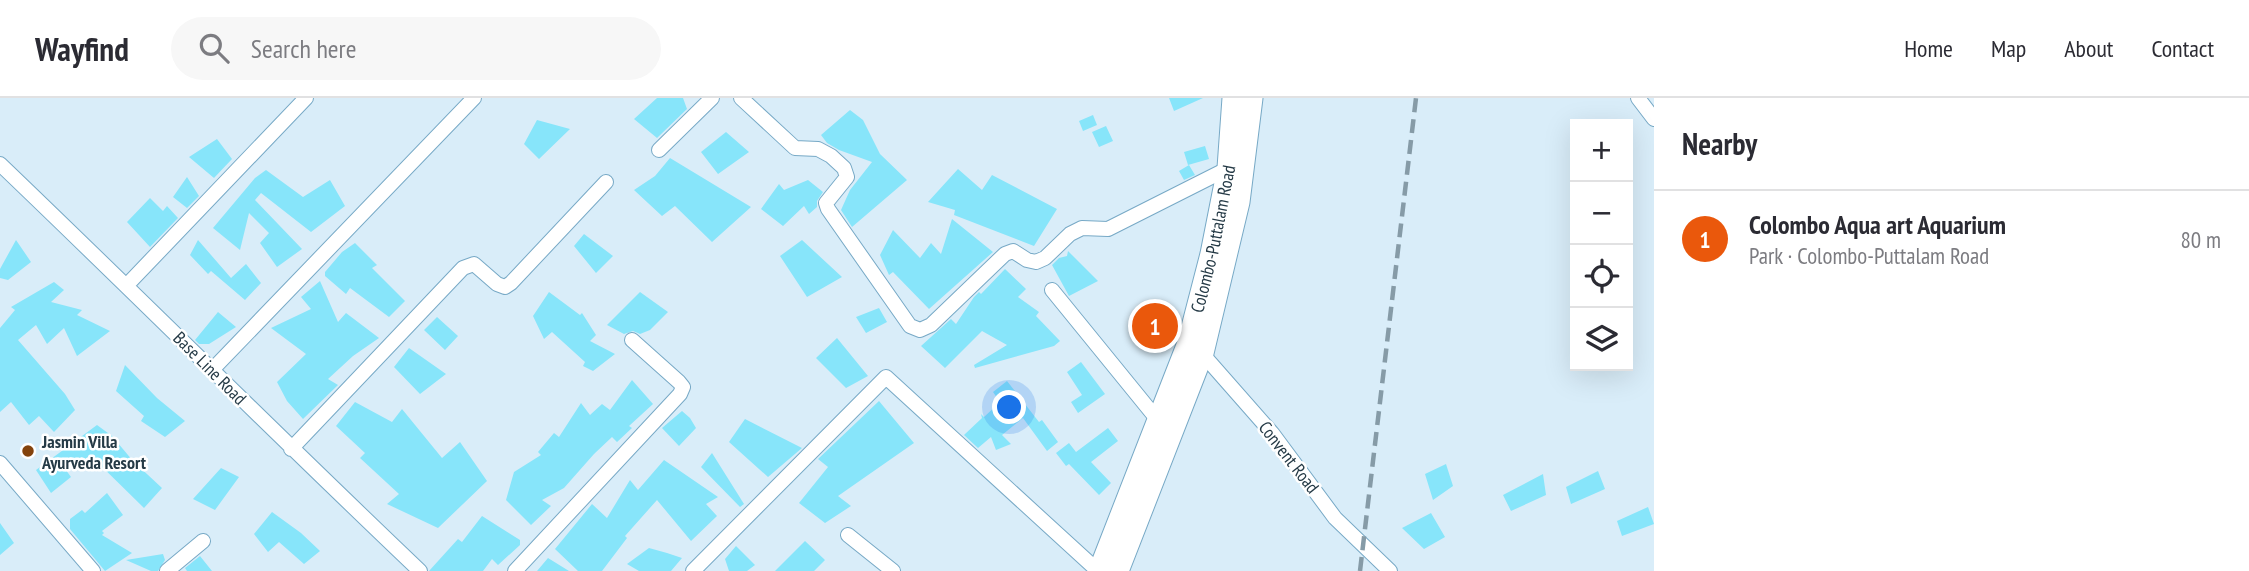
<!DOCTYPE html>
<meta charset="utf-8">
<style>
:root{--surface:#fff;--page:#f7f7f7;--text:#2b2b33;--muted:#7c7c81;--line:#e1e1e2;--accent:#ea580c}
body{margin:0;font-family:"PT Sans Narrow",sans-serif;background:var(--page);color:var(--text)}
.controls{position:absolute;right:21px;top:21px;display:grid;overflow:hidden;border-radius:0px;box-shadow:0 7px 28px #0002}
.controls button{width:63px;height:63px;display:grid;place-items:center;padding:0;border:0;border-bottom:2px solid var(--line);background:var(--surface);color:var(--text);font:35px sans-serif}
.you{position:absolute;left:1010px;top:310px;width:24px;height:24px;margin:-18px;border:5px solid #fff;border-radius:50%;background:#1a73e8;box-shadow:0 0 0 10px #1a73e833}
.badge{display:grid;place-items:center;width:46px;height:46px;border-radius:50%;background:var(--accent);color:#fff;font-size:23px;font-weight:700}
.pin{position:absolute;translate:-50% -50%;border:4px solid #fff;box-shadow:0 2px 7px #0006}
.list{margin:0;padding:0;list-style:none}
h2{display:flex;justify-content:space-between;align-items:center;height:91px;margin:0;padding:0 28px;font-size:30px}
h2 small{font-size:23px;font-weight:400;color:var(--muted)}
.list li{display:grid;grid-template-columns:46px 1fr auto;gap:21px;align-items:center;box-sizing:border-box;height:98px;padding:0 28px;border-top:2px solid var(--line)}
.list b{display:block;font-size:26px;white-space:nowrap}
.list p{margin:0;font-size:23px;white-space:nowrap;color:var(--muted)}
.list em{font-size:23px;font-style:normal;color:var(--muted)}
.icon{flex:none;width:38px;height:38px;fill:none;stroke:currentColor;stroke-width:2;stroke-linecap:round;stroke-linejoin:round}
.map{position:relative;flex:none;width:1654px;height:473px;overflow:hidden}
header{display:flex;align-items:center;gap:42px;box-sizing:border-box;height:98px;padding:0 35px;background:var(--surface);border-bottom:2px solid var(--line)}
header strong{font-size:33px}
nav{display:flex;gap:38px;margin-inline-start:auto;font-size:24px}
.search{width:490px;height:63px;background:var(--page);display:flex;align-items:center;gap:18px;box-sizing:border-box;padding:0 24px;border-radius:38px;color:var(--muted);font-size:26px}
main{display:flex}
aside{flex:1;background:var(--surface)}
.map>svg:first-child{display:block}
.building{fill:#87e5fa}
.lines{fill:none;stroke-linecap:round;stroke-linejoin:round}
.minor-casing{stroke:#77a9c6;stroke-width:16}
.highway-casing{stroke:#77a9c6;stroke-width:23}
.minor{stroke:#fff;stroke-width:14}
.highway{stroke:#fff;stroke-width:21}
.rail{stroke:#869ba7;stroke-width:4.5;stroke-dasharray:14 7;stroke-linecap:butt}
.poi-dot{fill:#84430d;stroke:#fff;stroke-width:2.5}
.labels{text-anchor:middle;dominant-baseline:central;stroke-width:5;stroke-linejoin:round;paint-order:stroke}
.street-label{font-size:18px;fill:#253a46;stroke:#fff}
.poi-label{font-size:18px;font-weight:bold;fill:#253a46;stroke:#fff;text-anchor:start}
</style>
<header>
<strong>Wayfind</strong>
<div class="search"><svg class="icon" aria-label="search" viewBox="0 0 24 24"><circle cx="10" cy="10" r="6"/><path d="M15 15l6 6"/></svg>Search here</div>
<nav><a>Home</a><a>Map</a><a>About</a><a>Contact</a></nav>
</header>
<main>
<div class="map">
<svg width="1654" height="473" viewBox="0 0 1654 473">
<rect width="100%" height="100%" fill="#d9edf9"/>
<path class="building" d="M657 0H683L687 11 657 40 634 21Z
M1169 0H1203L1174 13Z
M850 12 863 22 880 56 907 82 852 129 841 112 850 92 872 64 839 52 827 45 821 37Z
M1093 17 1097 27 1083 33 1079 23Z
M537 22 570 31 539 61 524 46Z
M1106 28 1113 43 1099 49 1092 34Z
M726 34 749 54 718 76 701 54Z
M217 41 232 61 214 80 189 59Z
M1205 48 1209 61 1188 67 1184 54Z
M670 60 751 109 712 144 675 108 662 118 634 92 655 78Z
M1189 67 1195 77 1184 82 1179 73Z
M958 71 982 92 992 77 1057 111 1034 148 954 117 955 112 928 104Z
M266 72 303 99 330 82 345 108 311 134 261 95 255 102 302 151 277 169 260 145 269 135 249 115 240 152 213 130 255 80Z
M187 79 199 98 187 110 173 99Z
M808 82 823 94 817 103V109L809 116 804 108 783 128 761 111 779 86 784 92Z
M150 100 163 113 167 108 178 120 150 149 127 124Z
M952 121 993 154 929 211 893 174 889 177 880 157 893 132 920 160 931 145 941 156Z
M584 136 613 158 596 175 574 148Z
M16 142 31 164 8 182 0 180V171Z
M198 142 231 180 246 166 261 185 245 202 211 173 208 176 190 157Z
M802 142 842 179 807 199 780 158Z
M355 145 377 167 372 170 405 203 389 219 350 190 346 196 325 178V174L342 154Z
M1068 153 1098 183 1069 198 1052 167 1059 160 1067 158Z
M1005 171 1026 191 1018 199 1039 214 1036 218 1060 243 1054 248 975 270 974 267 1007 247 982 233 945 270 921 248 951 221 956 226 974 199 979 194 981 196Z
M320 183 338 224 346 215 379 240 353 258 328 281 338 287 303 321 287 303 277 284 306 256 271 230 311 211 301 199Z
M54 184 64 192 51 204 82 212 77 217 110 233 77 258 64 230 47 246 36 227 18 242 65 296 75 312 54 334 39 318 29 327 11 304 0 314V230L15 212 11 209Z
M549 194 580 217 582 215 596 237 590 243 615 256 593 273 583 268 585 264 552 234 544 241 533 218Z
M640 194 668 214 650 232 640 236 633 233 624 236 607 227Z
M879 210 887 224 866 235 856 219Z
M218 214 236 229 209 246H199L195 242Z
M437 219 458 238 445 252 424 232Z
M837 240 868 278 846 290 816 260Z
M409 250 446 276 420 296 394 269Z
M1081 264 1105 296 1078 315 1071 304 1082 297 1067 274Z
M125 267 157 300 185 323 165 339 141 323 144 318 116 293Z
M632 282 653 306 629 328 632 330 617 344 612 339 594 356 564 390 542 402 551 408 531 427 506 402 514 374 541 357 538 354 554 335 559 339 581 305 590 317 602 306 610 312Z
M1007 283 1039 324 1042 322 1058 344 1047 353 1023 320 1002 337 1011 346 996 352 991 339 978 350 964 337 982 320 981 316 984 319 1000 304 993 294Z
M879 303 914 345 838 398 851 408 825 425 799 405 828 369 818 361Z
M355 304 392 324 402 311 442 360 460 344 487 383 438 430 387 406 399 396 360 360 365 355 336 328Z
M682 313 690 320 696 330 679 348 662 330Z
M745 321 802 350 768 379 729 344Z
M97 327 112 338 133 363 162 390 144 410 90 357 84 362 82 359 63 368 71 379 51 395 36 372Z
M1108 330 1118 343 1091 364 1111 385 1099 397 1069 366 1066 368 1056 355 1069 345 1076 354Z
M712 355 744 406 740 409 701 369Z
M664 362 718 399 706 406 717 418 691 443 657 402 625 438 627 440 602 473H578L555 451 592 406 607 420 630 382 638 392Z
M1446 366 1453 388 1433 402 1425 376Z
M221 370 239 379 215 412 193 401Z
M1598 373 1605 391 1571 406 1566 389Z
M1543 376 1546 397 1511 413 1503 397Z
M107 395 123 417 102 433 104 435 102 437 132 455 105 473 70 431V421L82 412 85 415Z
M1648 409 1654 426 1622 438 1617 423Z
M272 414 301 435 320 453 304 466 279 444 268 454 254 436Z
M1431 415 1445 439 1424 451 1402 430Z
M482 418 520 442V447L498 467 492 461 483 473H429L458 441 462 444Z
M0 425 14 445 0 457Z
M805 443 825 462 814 473H775Z
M736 448 755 467 747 473H729L725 461Z
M649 450 667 455 682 460 671 473H639L627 466Z
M163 456 165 462 158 473H151L126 462Z
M200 458 212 473H187L185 470Z
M548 460 569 473H537Z"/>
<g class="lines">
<g class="minor-casing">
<path id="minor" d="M741 0 795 50 818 51 831 58 844 70 847 79 826 105 828 111 910 228 920 232 931 227 1005 156 1013 153 1027 162 1036 164 1045 160 1070 136 1082 130 1108 131 1233 68
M1638 0 1654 21
M659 52 712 0
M0 66C141 201 279 339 420 473
M127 187 306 0
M1052 192 1157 321
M1199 252 1272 335 1335 420 1390 473
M212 272 474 0
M291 351 463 170 474 166 497 186 505 189 511 185 606 84
M0 365 93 473
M848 437 893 473
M167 473 203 443
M515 473 680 296 683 289 679 284 632 242
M693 473 886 279 1098 473"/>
</g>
<g class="highway-casing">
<g id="highway">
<path id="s1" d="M1099 473 1188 245 1211 156 1228 70 1233 0"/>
<path d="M1118 473 1203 255 1239 104 1252 0"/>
</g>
</g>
<use href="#minor" class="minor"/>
<use href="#highway" class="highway"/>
<path class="rail" d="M1360 473 1416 0"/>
</g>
<circle class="poi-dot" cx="28" cy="353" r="7"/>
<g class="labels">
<g class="street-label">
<text stroke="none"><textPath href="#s1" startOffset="352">Colombo-Puttalam Road</textPath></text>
<text transform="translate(210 270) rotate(45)">Base Line Road</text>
<text transform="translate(1289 359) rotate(52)">Convent Road</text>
</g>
<g class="poi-label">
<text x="42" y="343">Jasmin Villa<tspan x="42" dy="21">Ayurveda Resort</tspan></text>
</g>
</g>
</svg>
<div class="controls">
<button>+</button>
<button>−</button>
<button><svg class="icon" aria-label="locate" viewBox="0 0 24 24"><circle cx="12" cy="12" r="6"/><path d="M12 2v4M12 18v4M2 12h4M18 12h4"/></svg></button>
<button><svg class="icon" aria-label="layers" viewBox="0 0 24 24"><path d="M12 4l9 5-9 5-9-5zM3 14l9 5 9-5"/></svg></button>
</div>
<div class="you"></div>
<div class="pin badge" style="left:1155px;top:228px">1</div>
</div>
<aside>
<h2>Nearby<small></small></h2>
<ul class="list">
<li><span class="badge">1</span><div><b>Colombo Aqua art Aquarium</b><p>Park · Colombo-Puttalam Road</p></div><em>80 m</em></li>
</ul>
</aside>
</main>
